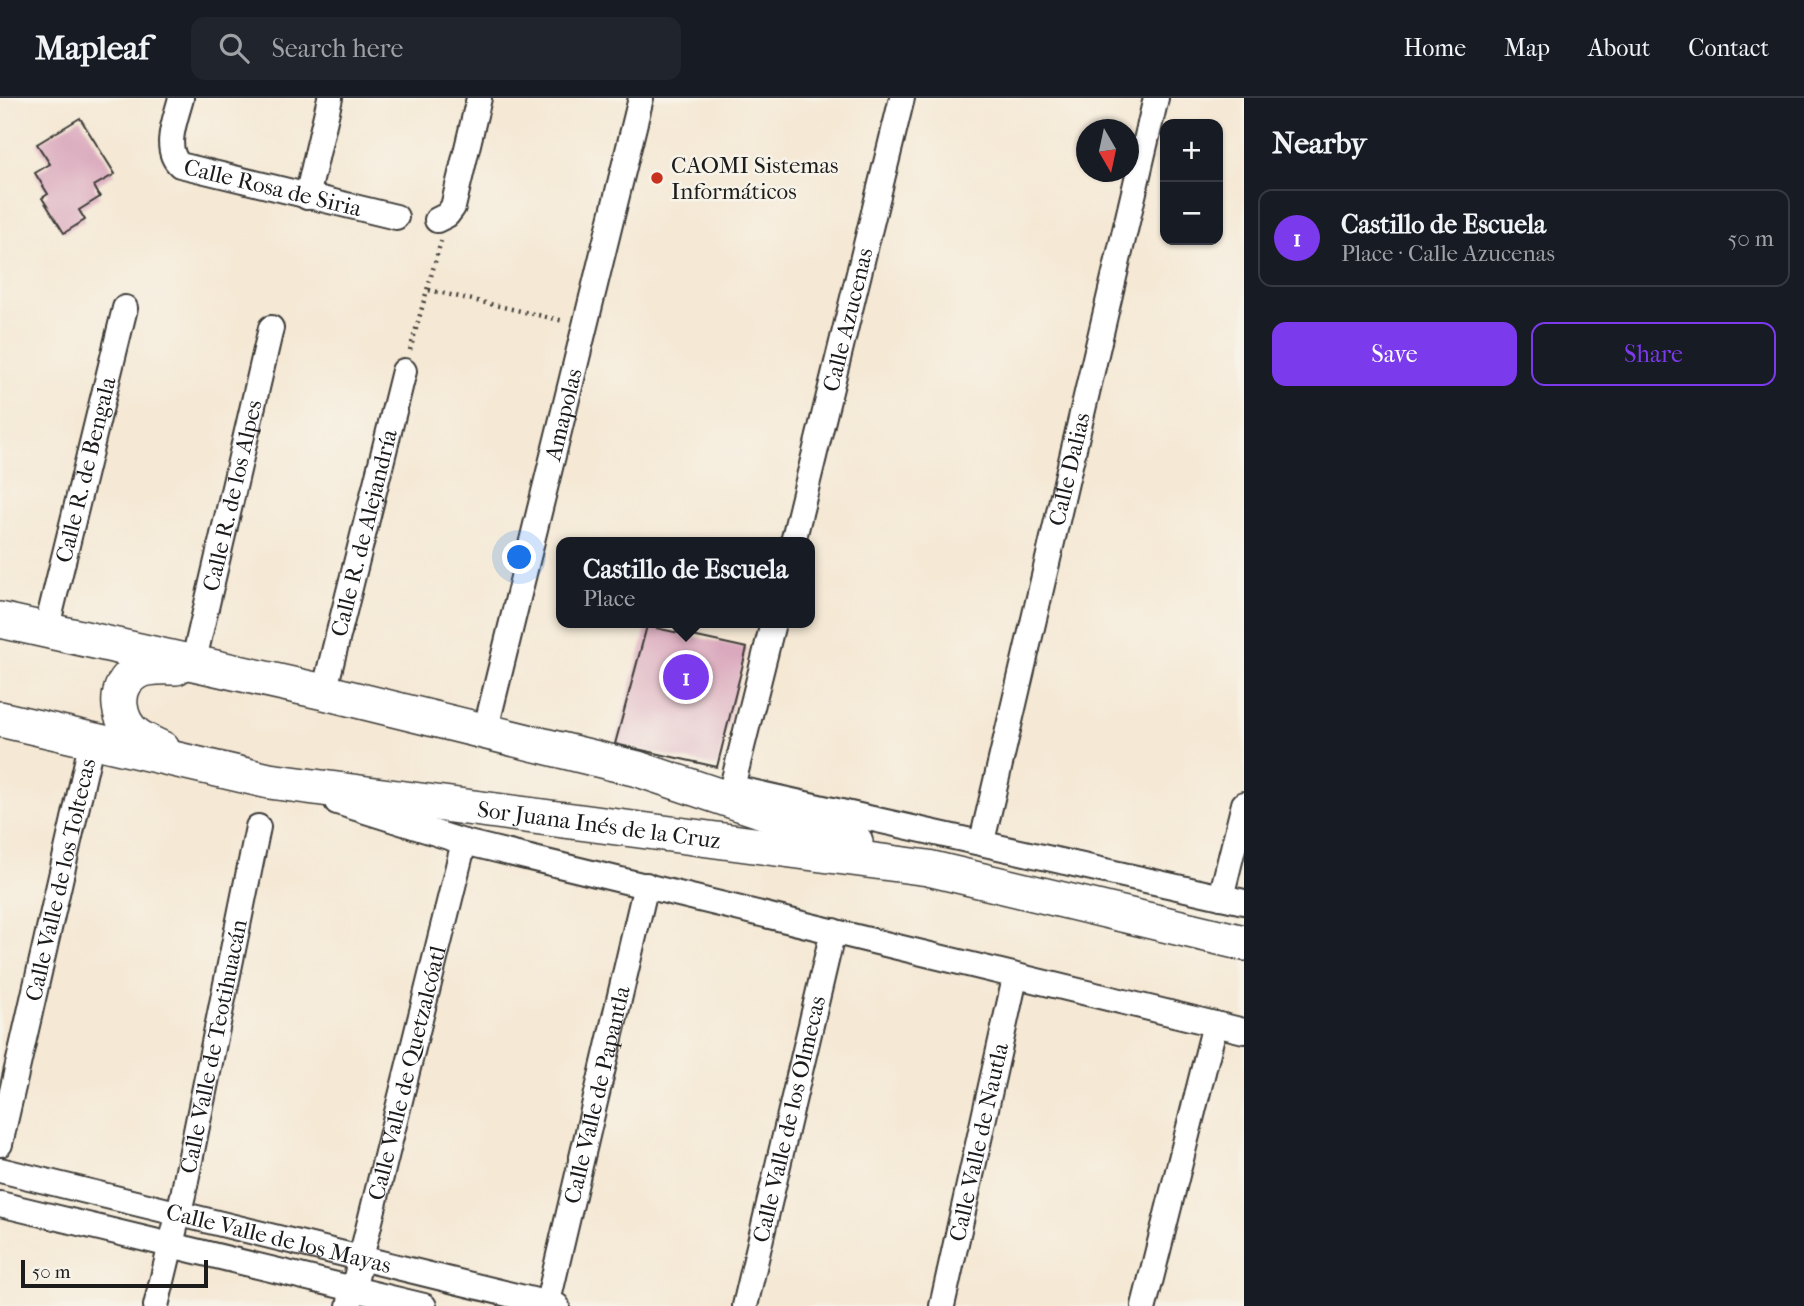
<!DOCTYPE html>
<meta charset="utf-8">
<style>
:root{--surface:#171b24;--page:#20242c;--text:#f1f3f6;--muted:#9ea1a6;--line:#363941;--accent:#7c3aed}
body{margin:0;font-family:"IM FELL French Canon",serif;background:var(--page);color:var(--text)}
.controls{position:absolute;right:21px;top:21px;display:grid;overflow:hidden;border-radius:14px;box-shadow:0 2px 5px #0004}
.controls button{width:63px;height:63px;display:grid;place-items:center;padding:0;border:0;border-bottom:2px solid var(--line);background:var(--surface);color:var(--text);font:35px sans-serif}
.compass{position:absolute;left:1076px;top:21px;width:63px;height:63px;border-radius:50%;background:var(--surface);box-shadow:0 2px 5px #0004;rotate:171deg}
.scale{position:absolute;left:21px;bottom:18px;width:187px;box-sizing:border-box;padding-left:7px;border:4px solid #1c1c1c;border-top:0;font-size:19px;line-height:24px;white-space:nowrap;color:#1c1c1c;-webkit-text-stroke:5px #f7f3e8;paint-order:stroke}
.you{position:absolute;left:520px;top:460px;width:24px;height:24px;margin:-18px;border:5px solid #fff;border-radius:50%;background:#1a73e8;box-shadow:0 0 0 10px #1a73e833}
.badge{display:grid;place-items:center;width:46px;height:46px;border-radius:50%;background:var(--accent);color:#fff;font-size:23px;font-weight:700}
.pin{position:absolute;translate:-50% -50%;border:4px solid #fff;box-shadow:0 2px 7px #0006}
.popup{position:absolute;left:556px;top:439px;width:259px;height:91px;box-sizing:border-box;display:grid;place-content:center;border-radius:14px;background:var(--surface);filter:drop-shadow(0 2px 5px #0005);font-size:23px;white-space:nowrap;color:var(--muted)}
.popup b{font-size:26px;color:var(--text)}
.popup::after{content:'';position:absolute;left:50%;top:100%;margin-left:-14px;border:14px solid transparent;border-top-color:var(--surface)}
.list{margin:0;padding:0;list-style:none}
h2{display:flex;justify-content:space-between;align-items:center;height:91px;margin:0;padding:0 28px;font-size:30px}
h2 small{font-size:23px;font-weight:400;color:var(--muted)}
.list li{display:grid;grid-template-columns:46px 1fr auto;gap:21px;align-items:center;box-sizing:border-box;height:98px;margin:0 14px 14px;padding:0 14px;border:2px solid var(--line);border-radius:14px}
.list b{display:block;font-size:26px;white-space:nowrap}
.list p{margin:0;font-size:23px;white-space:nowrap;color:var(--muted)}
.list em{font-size:23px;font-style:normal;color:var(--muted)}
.actions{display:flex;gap:14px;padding:21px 28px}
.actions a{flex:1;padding:16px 0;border:2px solid var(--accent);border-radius:14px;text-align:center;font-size:24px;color:var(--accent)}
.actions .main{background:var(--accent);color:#fff}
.icon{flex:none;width:38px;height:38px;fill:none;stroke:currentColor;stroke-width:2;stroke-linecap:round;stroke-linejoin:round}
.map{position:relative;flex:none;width:1244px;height:1208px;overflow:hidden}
header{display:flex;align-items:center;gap:42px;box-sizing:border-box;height:98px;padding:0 35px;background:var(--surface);border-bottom:2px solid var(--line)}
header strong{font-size:33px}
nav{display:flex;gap:38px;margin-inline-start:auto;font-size:24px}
.search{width:490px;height:63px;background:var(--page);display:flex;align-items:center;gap:18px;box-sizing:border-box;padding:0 24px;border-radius:14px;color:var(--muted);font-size:26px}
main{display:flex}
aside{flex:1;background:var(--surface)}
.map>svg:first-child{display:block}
.building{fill:#daa9bd}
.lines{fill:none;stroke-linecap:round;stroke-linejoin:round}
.street-casing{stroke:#3d3b38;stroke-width:28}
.secondary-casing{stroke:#3d3b38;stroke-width:38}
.path{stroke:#3d3b38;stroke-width:4.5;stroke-dasharray:2 5;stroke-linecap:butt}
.street{stroke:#fff;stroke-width:24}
.secondary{stroke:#fff;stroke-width:35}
.poi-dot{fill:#c8321e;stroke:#f7f3e8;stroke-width:2.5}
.labels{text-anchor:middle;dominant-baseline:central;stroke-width:5;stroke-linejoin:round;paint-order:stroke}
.poi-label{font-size:23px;fill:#1c1c1c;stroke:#f7f3e8;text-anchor:start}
.street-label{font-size:23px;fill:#1c1c1c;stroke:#f7f3e8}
</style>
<header>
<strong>Mapleaf</strong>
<div class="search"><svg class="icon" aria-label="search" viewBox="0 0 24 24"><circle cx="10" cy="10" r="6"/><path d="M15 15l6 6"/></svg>Search here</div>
<nav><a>Home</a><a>Map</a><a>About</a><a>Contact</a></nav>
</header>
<main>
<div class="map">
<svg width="1244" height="1208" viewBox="0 0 1244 1208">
<rect width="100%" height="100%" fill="#f7f3e8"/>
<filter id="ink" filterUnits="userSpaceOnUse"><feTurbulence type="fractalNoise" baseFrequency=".0143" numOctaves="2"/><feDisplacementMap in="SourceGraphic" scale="14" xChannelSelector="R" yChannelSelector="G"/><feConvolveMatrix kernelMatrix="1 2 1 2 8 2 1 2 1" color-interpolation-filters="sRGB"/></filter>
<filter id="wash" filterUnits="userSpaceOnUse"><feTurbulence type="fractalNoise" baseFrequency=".00686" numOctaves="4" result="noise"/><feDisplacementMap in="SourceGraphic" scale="28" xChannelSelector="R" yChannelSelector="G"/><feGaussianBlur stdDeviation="1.57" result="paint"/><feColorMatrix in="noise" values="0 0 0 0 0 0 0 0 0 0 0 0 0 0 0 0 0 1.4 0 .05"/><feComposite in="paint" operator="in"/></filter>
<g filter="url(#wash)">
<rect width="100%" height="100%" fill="#f5e8d4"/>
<g id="blocks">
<path class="building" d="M80 20 115 76 94 88 100 99 79 112 85 122 64 135 42 100 48 96 35 75 50 66 37 46Z
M647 528 747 550 717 669 615 646Z"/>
</g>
</g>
<g filter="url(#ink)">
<use href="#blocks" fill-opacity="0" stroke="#3d3b38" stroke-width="2"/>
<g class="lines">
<g class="street-casing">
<g id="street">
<path id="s1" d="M181 0C176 20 162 51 180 67L396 119"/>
<path d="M307 99 330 0"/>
<path d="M437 122 447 117 453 109 479 0"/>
<path id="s2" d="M793 444 902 0"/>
<path id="s3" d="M46 533 125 210"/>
<path id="s4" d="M193 566 271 230"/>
<path id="s5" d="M324 594 404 273"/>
<path id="s6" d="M485 634 641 0"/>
<path d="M732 689 773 525"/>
<path d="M743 692 1244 804"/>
<path d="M337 704 464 744 1244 933"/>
<path id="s7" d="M982 743 1156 0"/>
<path d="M1221 799 1244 706"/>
<path id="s8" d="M0 1046 92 642"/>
<path id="s9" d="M0 1072 557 1208"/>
<path d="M0 1106 424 1208"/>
<path id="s10" d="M156 1208 183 1097 258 729"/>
<path id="s11" d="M349 1208 464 744"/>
<path id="s12" d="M547 1208 646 787"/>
<path id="s13" d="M745 1208 833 833"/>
<path id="s14" d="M942 1208 1015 880"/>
<path d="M1144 1208 1215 926"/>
</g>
</g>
<g class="secondary-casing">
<g id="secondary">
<path d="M0 522 324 594 638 671 855 744"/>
<path id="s15" d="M0 621 269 683 928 770 1244 845"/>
<path d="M162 651C154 647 144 643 137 638 118 624 112 592 133 576 145 567 162 569 176 569"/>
</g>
</g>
<path class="path" d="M429 192 564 223
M410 252 441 143"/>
<use href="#street" class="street"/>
<use href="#secondary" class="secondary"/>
</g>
</g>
<circle class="poi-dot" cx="657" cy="80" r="7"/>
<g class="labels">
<g class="poi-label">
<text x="671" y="67">CAOMI Sistemas<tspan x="671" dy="26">Informáticos</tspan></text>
</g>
<g class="street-label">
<text stroke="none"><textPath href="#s1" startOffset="166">Calle Rosa de Siria</textPath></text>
<text stroke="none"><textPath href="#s2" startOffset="229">Calle Azucenas</textPath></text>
<text stroke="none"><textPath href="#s6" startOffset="327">Amapolas</textPath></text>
<text stroke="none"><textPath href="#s3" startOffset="166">Calle R. de Bengala</textPath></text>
<text stroke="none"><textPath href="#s7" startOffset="382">Calle Dalias</textPath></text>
<text stroke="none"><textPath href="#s4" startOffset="173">Calle R. de los Alpes</textPath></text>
<text stroke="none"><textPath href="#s5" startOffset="164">Calle R. de Alejandría</textPath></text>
<text stroke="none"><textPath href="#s15" startOffset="609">Sor Juana Inés de la Cruz</textPath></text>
<text stroke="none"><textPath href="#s8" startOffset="271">Calle Valle de los Toltecas</textPath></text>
<text stroke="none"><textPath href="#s10" startOffset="266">Calle Valle de Teotihuacán</textPath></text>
<text stroke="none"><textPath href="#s11" startOffset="240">Calle Valle de Quetzalcóatl</textPath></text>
<text stroke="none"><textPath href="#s12" startOffset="217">Calle Valle de Papantla</textPath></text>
<text stroke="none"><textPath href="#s13" startOffset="192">Calle Valle de los Olmecas</textPath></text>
<text stroke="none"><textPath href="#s14" startOffset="168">Calle Valle de Nautla</textPath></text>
<text stroke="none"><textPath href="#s9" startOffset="287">Calle Valle de los Mayas</textPath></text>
</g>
</g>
</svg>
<div class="controls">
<button>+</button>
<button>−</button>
</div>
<svg class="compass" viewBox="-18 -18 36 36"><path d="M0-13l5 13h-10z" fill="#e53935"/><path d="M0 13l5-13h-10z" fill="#9ea1a6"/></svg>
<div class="scale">50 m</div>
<div class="you"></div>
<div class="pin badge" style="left:686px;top:579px">1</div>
<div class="popup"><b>Castillo de Escuela</b>Place</div>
</div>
<aside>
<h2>Nearby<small></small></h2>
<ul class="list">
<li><span class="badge">1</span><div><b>Castillo de Escuela</b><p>Place · Calle Azucenas</p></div><em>50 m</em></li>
</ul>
<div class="actions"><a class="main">Save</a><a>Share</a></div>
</aside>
</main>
